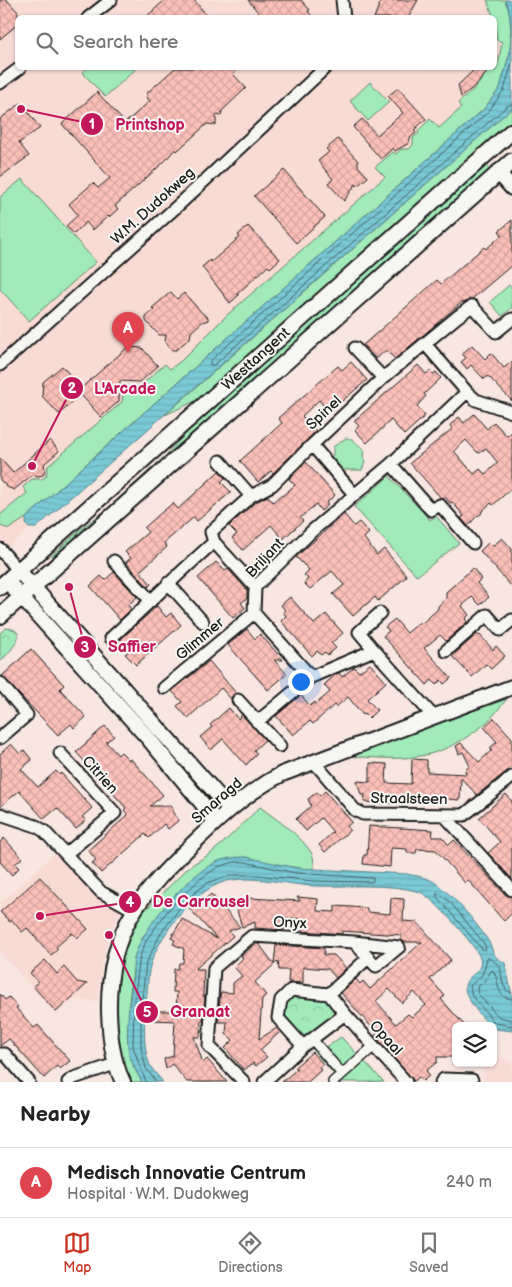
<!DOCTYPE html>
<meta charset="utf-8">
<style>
:root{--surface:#fff;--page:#f6f6f6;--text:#222;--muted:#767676;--line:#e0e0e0;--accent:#c8321e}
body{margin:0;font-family:"Balsamiq Sans",sans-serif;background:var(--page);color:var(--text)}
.controls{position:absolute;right:15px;bottom:15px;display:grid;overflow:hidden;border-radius:8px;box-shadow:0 1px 4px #0004}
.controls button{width:45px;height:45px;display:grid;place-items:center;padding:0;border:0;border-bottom:1px solid var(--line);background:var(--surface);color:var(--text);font:25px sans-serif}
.you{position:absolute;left:300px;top:681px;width:18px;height:18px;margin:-12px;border:4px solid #fff;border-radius:50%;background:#1a73e8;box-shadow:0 0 0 8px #1a73e833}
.badge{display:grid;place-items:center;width:32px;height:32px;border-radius:50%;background:var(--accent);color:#fff;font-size:16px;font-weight:700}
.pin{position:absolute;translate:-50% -41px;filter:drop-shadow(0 1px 2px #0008)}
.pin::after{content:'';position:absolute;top:26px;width:18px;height:15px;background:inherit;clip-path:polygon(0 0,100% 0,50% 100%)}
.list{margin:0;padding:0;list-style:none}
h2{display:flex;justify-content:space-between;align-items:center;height:65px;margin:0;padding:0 20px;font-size:21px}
h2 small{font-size:16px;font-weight:400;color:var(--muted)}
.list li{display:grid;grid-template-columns:32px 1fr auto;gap:15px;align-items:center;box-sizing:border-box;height:70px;padding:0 20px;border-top:1px solid var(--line)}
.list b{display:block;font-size:19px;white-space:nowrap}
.list p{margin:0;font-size:16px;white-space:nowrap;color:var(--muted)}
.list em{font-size:16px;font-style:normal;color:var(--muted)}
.icon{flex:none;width:28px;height:28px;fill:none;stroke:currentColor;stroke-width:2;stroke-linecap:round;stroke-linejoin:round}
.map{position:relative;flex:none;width:512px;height:1082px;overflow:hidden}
.search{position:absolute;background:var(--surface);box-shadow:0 1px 4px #0004;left:15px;right:15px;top:15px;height:55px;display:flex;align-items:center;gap:12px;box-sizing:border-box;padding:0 18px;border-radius:8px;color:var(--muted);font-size:19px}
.sheet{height:135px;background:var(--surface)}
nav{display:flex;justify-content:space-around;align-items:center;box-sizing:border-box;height:70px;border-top:1px solid var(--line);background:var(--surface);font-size:14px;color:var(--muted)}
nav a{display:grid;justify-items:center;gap:2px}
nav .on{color:var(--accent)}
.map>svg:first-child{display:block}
.built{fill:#f9dbd5;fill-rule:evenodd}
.green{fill:#a1eab9;stroke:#5e836a}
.forest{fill:url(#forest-crowns);stroke:#5e836a}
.water{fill:url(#water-rules);stroke:#54848c}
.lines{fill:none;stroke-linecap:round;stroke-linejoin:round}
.shore{stroke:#426166;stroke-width:1}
.building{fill:url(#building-cross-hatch);stroke:#1c1c1c;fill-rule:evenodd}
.pedestrian-casing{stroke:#1c1c1c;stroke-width:12}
.minor-casing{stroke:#1c1c1c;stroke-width:15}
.tertiary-casing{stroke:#1c1c1c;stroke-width:18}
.secondary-casing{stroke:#1c1c1c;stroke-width:19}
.pedestrian{stroke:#f6f6f2;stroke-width:9}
.minor{stroke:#f6f6f2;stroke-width:11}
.tertiary{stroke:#f6f6f2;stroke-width:14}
.secondary{stroke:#f6f6f2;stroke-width:15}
.labels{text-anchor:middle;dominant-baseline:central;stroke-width:4;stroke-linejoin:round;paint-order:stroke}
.street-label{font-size:15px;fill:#1c1c1c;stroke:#f6f6f2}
.leader{fill:none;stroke:#c2185b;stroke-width:2}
.callout-dot{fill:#c2185b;stroke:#f6f6f2;stroke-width:2}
.mark-label{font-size:15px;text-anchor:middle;font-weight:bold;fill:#fff}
.callout-label{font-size:16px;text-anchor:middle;font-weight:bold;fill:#c2185b;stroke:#f6f6f2;stroke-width:4;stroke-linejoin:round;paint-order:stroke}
</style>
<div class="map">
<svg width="512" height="1082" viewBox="0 0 512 1082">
<defs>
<pattern id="forest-crowns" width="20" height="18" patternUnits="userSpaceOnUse" patternTransform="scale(1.25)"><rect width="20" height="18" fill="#a1eab9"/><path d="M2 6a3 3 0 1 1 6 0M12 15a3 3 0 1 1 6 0" fill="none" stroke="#8ac89e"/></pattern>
<pattern id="water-rules" width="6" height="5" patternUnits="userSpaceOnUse" patternTransform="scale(1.25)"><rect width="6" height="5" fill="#7ac9d6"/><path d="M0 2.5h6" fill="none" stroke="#69acb7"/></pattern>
<pattern id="building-cross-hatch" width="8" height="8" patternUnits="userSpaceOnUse" patternTransform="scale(1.25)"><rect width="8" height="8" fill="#fcc0ba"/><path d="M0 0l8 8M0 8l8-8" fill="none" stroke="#d7a49f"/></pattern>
</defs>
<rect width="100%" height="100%" fill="#f8e6e1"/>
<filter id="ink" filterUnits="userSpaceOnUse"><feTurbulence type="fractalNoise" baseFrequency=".02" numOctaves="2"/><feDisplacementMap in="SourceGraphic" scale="10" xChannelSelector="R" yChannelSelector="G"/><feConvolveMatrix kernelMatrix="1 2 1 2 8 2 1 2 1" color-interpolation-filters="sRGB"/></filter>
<g filter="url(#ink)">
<path class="built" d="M0 0H512V102L424 183 0 554ZM18 18H494V68H18Z
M56 852 102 899 120 911 112 928 101 964 98 1002 74 999 56 1014 0 952V903Z
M493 1057 507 1059V1061L512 1062V1082H483L484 1063H493Z"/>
<path class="green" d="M487 0H505L509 11 511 29 510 52 500 88 484 109 26 518 9 529 0 526V515L27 493 23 487 32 479H42L46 476 48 466 122 402 124 386H140L165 364 170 369 182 360 227 315 385 177 375 167 393 152 396 154 401 149H409L413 145V138L419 133 418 131 430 119 439 128 461 108 458 103 477 86 489 69 495 71 499 60 502 42 497 40 494 18Z
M87 68H137L105 97 82 72Z
M370 82 389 102 368 121 350 101Z
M512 108V123L204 397 165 415Z
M484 163 491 170 54 559 51 556 83 527 105 511 165 456 203 415Z
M22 179 96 262 29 321 0 289V197Z
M509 285 512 287V308L502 316 490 302Z
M346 438 352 439 364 450 363 457 365 462 362 470H344L341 472 329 458 333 455V447Z
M389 476 430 520 436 516 459 543 417 576 354 507Z
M507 699C499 708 491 720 481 727 435 763 402 760 347 756L399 736Z
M260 807C277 820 302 836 312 854 314 858 314 865 314 870L271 864 246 857 234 858 216 862 143 936 135 955 129 1002 133 1066 142 1082H129C127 1077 124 1073 122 1068 110 1035 118 955 132 923L190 866 210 854 224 842Z
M341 1037 384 1082H333L337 1078 309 1045 312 1039 322 1050Z"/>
<path class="forest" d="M6 628C33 630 8 653 0 662V633Z
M289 994 325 998 340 1013 308 1036 299 1037 282 1016Z"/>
<path class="water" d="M505 0H512V108L36 528H29L26 524V518L484 109 500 88 510 52 511 29 509 11Z
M246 857 296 868 407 874C416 876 426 877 434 882 451 893 476 922 487 939 496 952 488 954 505 963L512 995V1031C506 1030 498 1030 494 1028 486 1024 463 996 465 986 467 974 484 973 480 958 478 948 431 895 420 892 390 883 347 887 315 886 288 885 260 876 232 880 199 884 161 932 151 963 148 971 148 983 147 993 145 1013 141 1049 151 1067 154 1072 159 1077 163 1082H142C136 1071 129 1059 128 1047 126 1023 130 998 133 975 133 967 133 959 136 952 146 924 188 875 216 862 225 858 236 857 246 857Z"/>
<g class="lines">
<path class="shore" d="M512 63 504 90 488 112 210 361V365H214L507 106 512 104
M437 894H440L450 902 483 942 486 947 485 950 482 949 437 897Z
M512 993C501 991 502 975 500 966L489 958H487L485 967 482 975 470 986 472 996 495 1023 512 1026
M512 999C495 998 500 981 493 970L491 971 486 979 477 988 478 994 499 1017 512 1020
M146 1082 133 1047 134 1002 140 956 147 939 169 909 200 879 218 867 234 862H245L295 873 373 878V881L371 882 313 881 257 875H231L207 883 186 900 161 933 146 963 141 1008V1047L146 1068 156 1082"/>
</g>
<path class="building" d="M0 0H7L18 12V24L0 39Z
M165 0H194L209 18H145Z
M248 0H301L310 10 308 11 313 18H263Z
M381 0H418L408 18H374Z
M175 68H240L233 74 246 88 222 111 221 116 216 115V125L207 124 177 151 175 149 165 161 115 206 118 209 109 217 108 216 93 230 86 222 74 234 66 226 78 215 69 204 93 183 98 188 110 178 62 124 97 92 125 123 150 101 147 98V93Z
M476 68H491L475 86 461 97 458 85Z
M398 88 426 119 414 130 416 133 410 138 409 143 395 151 393 148 381 159 353 127 362 119 377 135 403 113 388 96Z
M21 103 40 128 19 143 29 156 0 177V119Z
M338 139 358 161V166L368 177 357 186 356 184 344 201 328 183 333 179 318 161 329 152 326 149Z
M284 170 325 217 296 243 254 196Z
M512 220V265L472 299 464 303 462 302 395 359 386 350 376 359 363 345 437 280 441 284 484 247 486 249 502 235 499 231Z
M248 226 280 259 270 268 268 266 237 294 239 295 230 303 202 267 210 260 211 262 240 237 238 235Z
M171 292 177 299 184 293 203 314 208 317V320L202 322 191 332 190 338 176 350H172L165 342 166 335H159L146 321V317L154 310 152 308Z
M472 345 485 359 491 353 504 368 512 361V401L488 376 484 379 471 365 467 369 461 362 466 358 462 354Z
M128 347 142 348 158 366 140 382 120 381 119 401 101 417 81 395 59 414 42 396 43 382 62 366 81 388Z
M351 362 367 380 329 412 319 400 302 416 316 431 273 473 271 471 258 482 240 461 282 423 278 418 338 366 342 370Z
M418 365 426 374 430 371 433 374 436 372 441 378 424 394 426 396 417 406 425 416 404 435 391 420 367 443 355 430 359 426 354 421Z
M474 414 487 429 494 422 507 436 512 432V488L493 505 491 503 482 511 481 514 477 516 468 526 461 518 464 516 452 502 450 503 444 496 441 498 410 463 452 429 450 425 459 417 464 423ZM466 440 477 452 480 453 486 448 498 463 485 474 480 469 474 474 454 451Z
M50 440 59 451 44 464 45 470 43 475 38 476 32 475 14 490 7 487 0 480V458L13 473Z
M306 462 335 495 326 503 328 505 321 511 316 504 300 518 303 521 283 539 271 525 243 550 232 538 237 534 229 526 255 502 268 496 273 502 281 495 282 496 295 485 289 479Z
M219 471 225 478 221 482 231 492 197 521 194 517 164 543 167 547 140 571 151 584 148 587 126 562 131 558 125 552 148 532 144 528 162 512 173 503 178 509Z
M344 514 354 526 359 522 369 533 364 538 377 555 384 549 407 576 378 601 375 597 353 616 333 594 344 585 332 571 310 589 304 583 308 579 304 575 309 570 296 557Z
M502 538 512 549V587L480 551 489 542 493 546Z
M216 562 225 571 228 569 247 590V598L241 603 245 608 233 618 198 578Z
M473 568 481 579 477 583 489 597 480 605 472 597 462 606 469 615 465 619 467 622 446 641 440 635 424 648 451 678 444 684 441 680 436 685 432 680 427 685 383 636 389 631 385 627 395 619 407 633 420 622 421 624 437 610 439 605 446 599V592Z
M114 572 137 597 128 605 131 609 120 620 90 586 101 576 105 580Z
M290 597 314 624 326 614 343 633 331 643 336 648 328 655 325 652 321 655 317 651 312 656 281 621 286 616 283 612 285 610 281 605Z
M157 606 166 617 171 613 181 625 136 665 125 654 130 650 121 639Z
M247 629 255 639 260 634 283 660H274L287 674 268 690 228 645Z
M477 634 479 636 480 635 493 650 496 646 505 656 491 669 486 664 472 677 452 656Z
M31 649 64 685 60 689 86 717 74 728 71 724 58 735 2 676Z
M209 661 236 693 233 695 231 699 221 688 188 718 177 706 182 702 172 691Z
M370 664 386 682 367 699 377 710 369 718 365 714 363 715 348 697 336 707 334 705 313 724 310 721 293 735 276 716 301 695 310 706 315 702 316 704 330 692 324 685 336 674 339 673 342 677 354 667 359 672Z
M229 708 238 719 242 715 265 740 254 750 257 754 246 765 223 739 211 750 200 737 212 727 210 725Z
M494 718 512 738V767L477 795 461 778 460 800 424 797V803L406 802V804L364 802 365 795H361L357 781 370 782V763L387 764 386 783 411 784 412 759 427 760V772L466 774 465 770 470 766 463 752 459 754 456 746 461 743 479 762 492 750 490 748 497 742 484 727Z
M105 726 114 736 106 742 118 755 121 752 129 760 131 759 163 795 150 806H170L173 809V813L179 820 168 829 164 824 149 838 145 834 101 873 92 863 96 860 88 850 128 815 124 810 126 808 104 783 107 780 89 759 85 762 76 752Z
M11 744 20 754 24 750 32 760 21 769 38 787 56 771 60 775 61 773 92 808 82 817 86 820 76 829 57 808 44 819 19 791 0 807V754Z
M325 791 352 822 347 826 350 830 325 852 319 845 333 832 321 818 306 831 296 819 311 806 308 799 317 792 320 796Z
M506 794 512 801V879L488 853 500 842 479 818Z
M369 826 433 830 432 837H442L449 845 454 840 506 895 512 897V913L504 921 468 880 465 883 436 850 417 849 416 853H407V849L391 848 390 867 363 864 364 855H367Z
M4 838 22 858 15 864 19 868 12 875 0 862V842Z
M40 877 88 929 77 938 72 933 56 947 58 949 51 955 27 928 22 932 12 920 10 922 0 912Z
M211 894 240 927 229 931 233 936 195 969H204L203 996H205L203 1021H201L200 1037H194L203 1063 207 1059 227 1082H187L172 1064 166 1069 164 1059 173 1056 175 1021 152 1020V1011H176L177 992H173L174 969H178L179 963H183L184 949 173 944 175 940 171 938 182 919 217 939 189 908 196 902 199 905Z
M297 897 318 899 317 911 335 912V906L367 908V912L390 914 391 898 404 899 403 921 417 922 451 960 430 979 445 996 441 999 465 1026H456V1057H437V1062L426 1071 430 1075 423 1081 419 1077 414 1081 375 1036 377 1033 341 993 356 979 360 984 363 981 370 989 422 942H404L401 940V935L342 931V934L302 931 303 919 285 918 284 930 255 928V922L242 927 234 901 249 902V898L300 901ZM389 989 402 1003 414 992 426 1005 412 1017 408 1014 396 1024 376 1001Z
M255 944H259L274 964 276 945 324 948V955H334L346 968 336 978 328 969 303 967V983L288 982 289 970H279L278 961 255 982 266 995 262 999 259 1039 277 1028 280 1032 260 1050 267 1057 256 1066 253 1063 244 1070 225 1048 233 1040 226 1033 227 1022H218L220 997 221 992 233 993V983L242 976 234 967 243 958 241 956Z
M45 960 57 974 64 967 77 982 87 984 56 1012 33 986 38 982 30 973Z
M0 994 5 1000 9 997 18 1007 16 1008 34 1028 38 1025 70 1061 60 1069 57 1066 44 1078 9 1039 0 1046Z
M312 1052 323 1064 319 1067 321 1070 308 1082H282L297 1069 295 1067Z"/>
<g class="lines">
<g class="pedestrian-casing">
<path id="pedestrian" d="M312 1039 342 1074
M333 1082 373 1047"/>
</g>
<g class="minor-casing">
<path id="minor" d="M342 0 344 18
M88 18 111 0
M0 83 20 68
M425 344 467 392 476 400 512 412
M355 348 383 378
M0 365 183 201 325 68
M312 445 354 494
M220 461 251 496
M391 464 431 510 440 505 473 543
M0 549 19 571
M114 561 151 601
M168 583 203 622
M255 587 214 542 211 532 251 496 272 485 312 445 383 378 457 317 472 306 496 332 512 319
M111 638C146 606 179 573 214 542
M374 650 359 632 380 613
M446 651 487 615 500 630 512 620
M311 677 254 613 255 587 312 531 391 464 467 392
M0 683 27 715 0 738
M164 688 254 613
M238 700 280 746
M257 722 311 677 374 650 433 716
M60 753 115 813 66 854
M314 762 355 810 363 814 464 815 512 777
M0 814 36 826 44 831 101 892 134 910
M444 815 512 890
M354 942 376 966 399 947
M345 1014 406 1082
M303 1046 278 1018 281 1000 291 990 329 994 368 958
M0 1054H5L29 1082
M68 1082 74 1078 115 1064
M244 1082 209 1046 214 968 252 936 354 942 399 947
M264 1082 303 1046 345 1014 329 994
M441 1082 444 1079 472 1080"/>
</g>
<g class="tertiary-casing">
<path id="tertiary" d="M498 172 512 188
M19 571 230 809
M7 581 148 738 201 802 216 822
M123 1082C112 1059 110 1037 109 1012 107 928 144 890 201 836 226 812 251 790 282 774L512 687"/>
</g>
<g class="secondary-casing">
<path id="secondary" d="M0 587 512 131
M0 616 512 161"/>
</g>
<use href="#pedestrian" class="pedestrian"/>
<use href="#minor" class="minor"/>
<use href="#tertiary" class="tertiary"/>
<use href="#secondary" class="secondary"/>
</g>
</g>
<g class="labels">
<g class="street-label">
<text transform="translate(153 206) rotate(-42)">W.M. Dudokweg</text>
<text transform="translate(256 359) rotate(-42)">Westtangent</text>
<text transform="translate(324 413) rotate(-43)">Spinel</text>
<text transform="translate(265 558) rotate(-47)">Briljant</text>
<text transform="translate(200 639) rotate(-40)">Glimmer</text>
<text transform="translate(100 775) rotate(48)">Citrien</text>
<text transform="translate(409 799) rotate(1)">Straalsteen</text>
<text transform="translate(217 801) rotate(-41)">Smaragd</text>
<text transform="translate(290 923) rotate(3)">Onyx</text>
<text transform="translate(386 1038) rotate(48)">Opaal</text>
</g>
</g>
<path class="leader" d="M21 109L92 124M32 466L72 388M69 587L85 647M40 916L130 902M109 935L147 1012"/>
<g class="callout-dot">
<circle cx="21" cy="109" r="5"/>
<circle cx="32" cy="466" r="5"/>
<circle cx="69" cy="587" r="5"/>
<circle cx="40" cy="916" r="5"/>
<circle cx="109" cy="935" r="5"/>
<circle cx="92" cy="124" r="12"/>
<circle cx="72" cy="388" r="12"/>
<circle cx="85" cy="647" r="12"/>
<circle cx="130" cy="902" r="12"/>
<circle cx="147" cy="1012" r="12"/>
</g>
<g class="mark-label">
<text x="92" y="129">1</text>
<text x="72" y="393">2</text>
<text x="85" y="652">3</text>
<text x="130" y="907">4</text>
<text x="147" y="1017">5</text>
</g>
<g class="callout-label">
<text x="150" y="130">Printshop</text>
<text x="125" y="394">L'Arcade</text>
<text x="132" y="652">Saffier</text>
<text x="201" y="907">De Carrousel</text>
<text x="200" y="1017">Granaat</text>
</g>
</svg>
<div class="controls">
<button><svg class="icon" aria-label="layers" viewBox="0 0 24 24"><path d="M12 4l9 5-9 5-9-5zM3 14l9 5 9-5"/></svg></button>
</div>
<div class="you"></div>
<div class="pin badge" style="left:128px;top:353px;background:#e0444e">A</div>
<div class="search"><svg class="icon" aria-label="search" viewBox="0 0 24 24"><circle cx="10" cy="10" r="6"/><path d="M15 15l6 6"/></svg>Search here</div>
</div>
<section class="sheet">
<h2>Nearby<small></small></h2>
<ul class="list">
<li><span class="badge" style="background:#e0444e">A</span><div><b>Medisch Innovatie Centrum</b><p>Hospital · W.M. Dudokweg</p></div><em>240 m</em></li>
</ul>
</section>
<nav>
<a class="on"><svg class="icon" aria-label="map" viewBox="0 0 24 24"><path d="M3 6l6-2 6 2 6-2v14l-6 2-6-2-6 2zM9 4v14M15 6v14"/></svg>Map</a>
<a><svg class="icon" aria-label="directions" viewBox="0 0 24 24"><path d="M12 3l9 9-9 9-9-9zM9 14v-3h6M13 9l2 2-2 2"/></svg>Directions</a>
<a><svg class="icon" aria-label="saved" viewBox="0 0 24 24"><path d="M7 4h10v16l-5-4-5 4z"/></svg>Saved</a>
</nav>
